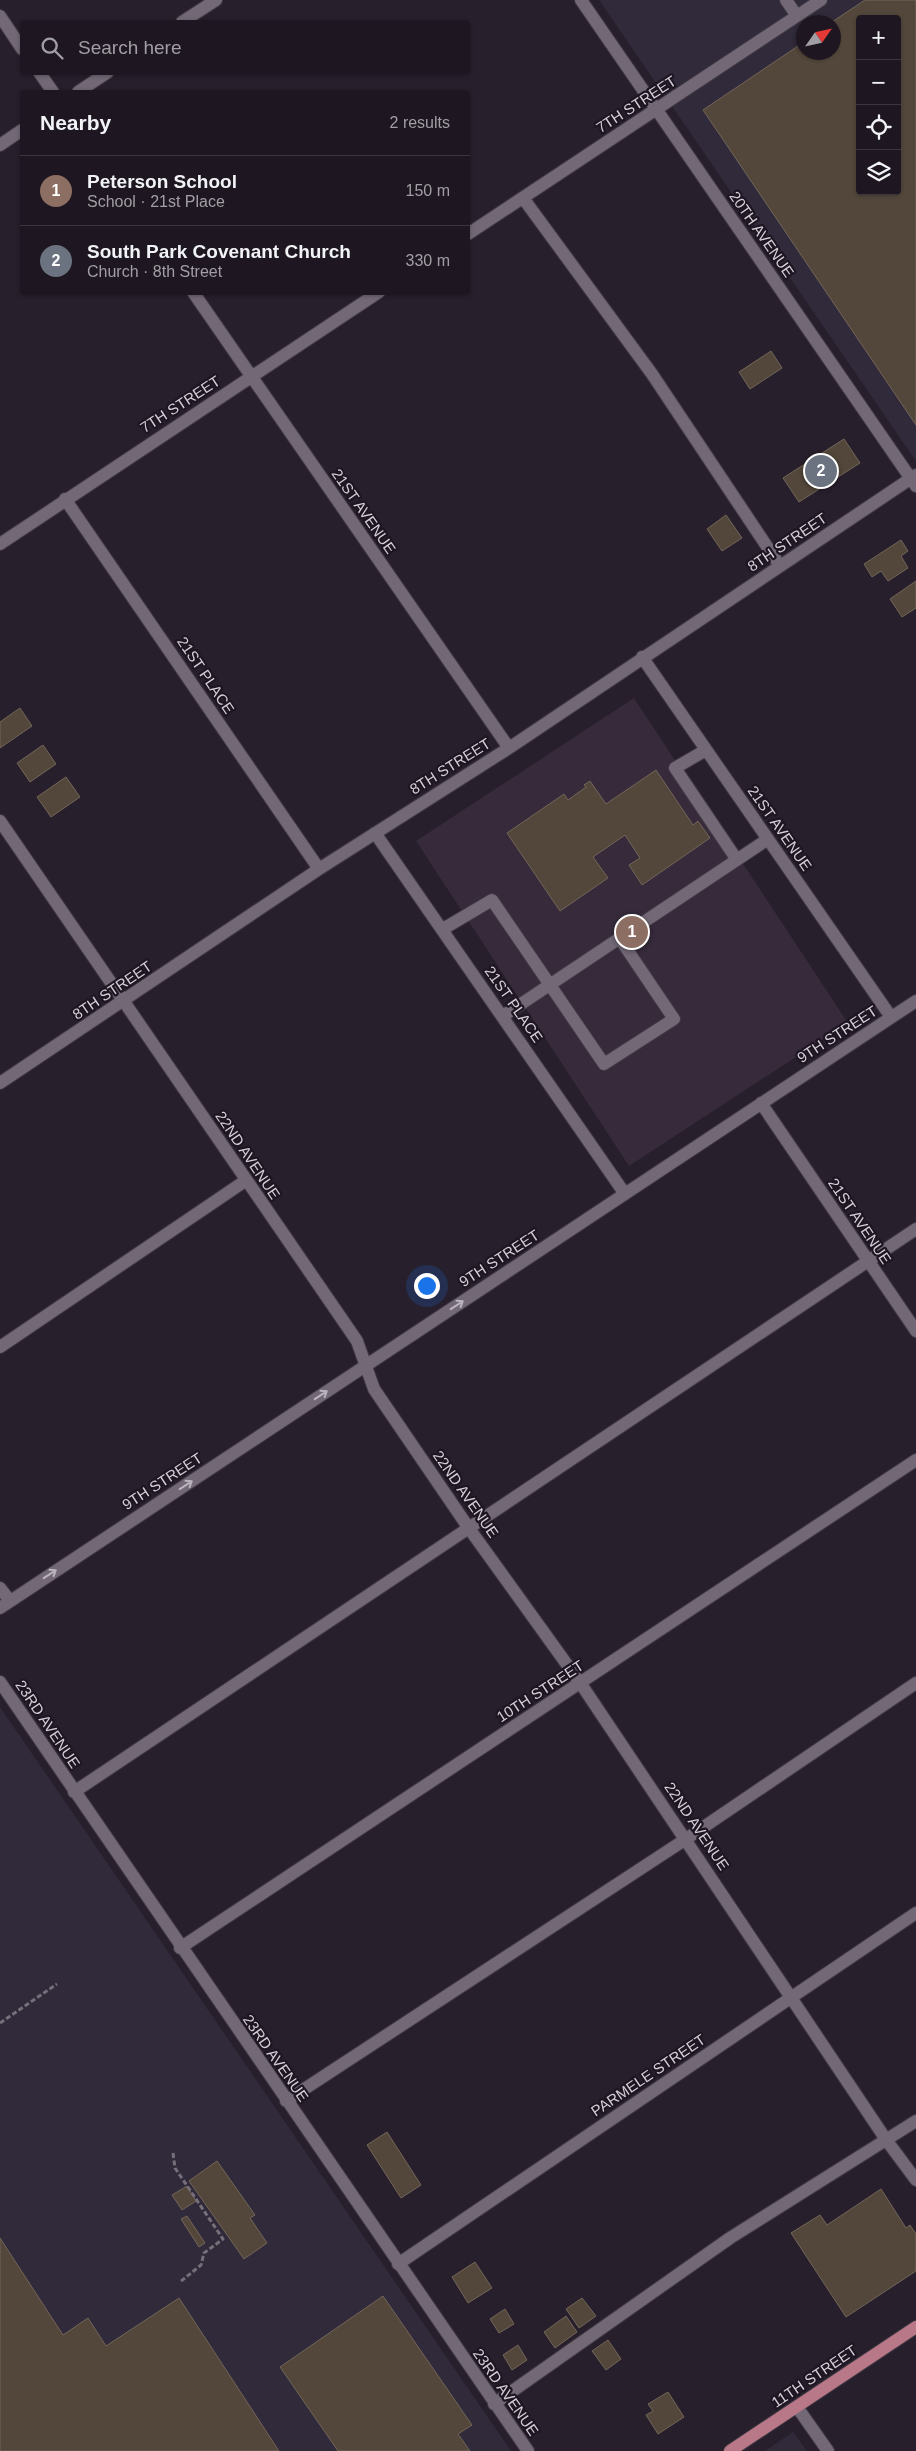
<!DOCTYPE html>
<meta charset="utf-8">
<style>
:root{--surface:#1e1721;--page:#2b242e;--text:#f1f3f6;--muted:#a19fa5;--line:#3c363f;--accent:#f0a27a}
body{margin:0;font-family:Helvetica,sans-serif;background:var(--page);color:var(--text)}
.controls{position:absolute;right:15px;top:15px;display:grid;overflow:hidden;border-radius:5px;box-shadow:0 1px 4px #0004}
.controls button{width:45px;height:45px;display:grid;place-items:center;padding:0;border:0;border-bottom:1px solid var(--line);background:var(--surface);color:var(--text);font:25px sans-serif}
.compass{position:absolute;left:796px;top:15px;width:45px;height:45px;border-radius:50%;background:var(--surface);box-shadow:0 1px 4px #0004;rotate:56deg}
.you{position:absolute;left:426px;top:1285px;width:18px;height:18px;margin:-12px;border:4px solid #fff;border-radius:50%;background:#1a73e8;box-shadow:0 0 0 8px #1a73e833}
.badge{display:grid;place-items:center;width:32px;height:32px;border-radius:50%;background:var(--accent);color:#fff;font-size:16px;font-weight:700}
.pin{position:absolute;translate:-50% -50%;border:2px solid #fff;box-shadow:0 1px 5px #0006}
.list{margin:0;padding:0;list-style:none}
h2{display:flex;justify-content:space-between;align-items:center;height:65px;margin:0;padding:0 20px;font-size:21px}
h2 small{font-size:16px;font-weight:400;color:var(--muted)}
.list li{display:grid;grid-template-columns:32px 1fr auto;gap:15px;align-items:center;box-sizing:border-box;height:70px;padding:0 20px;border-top:1px solid var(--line)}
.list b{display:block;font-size:19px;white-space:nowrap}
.list p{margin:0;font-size:16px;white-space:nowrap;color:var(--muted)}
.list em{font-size:16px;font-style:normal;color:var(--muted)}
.icon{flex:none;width:28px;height:28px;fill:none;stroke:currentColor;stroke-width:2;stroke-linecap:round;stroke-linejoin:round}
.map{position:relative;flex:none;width:916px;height:2451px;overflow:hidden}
.search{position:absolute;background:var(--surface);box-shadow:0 1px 4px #0004;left:20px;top:20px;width:450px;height:55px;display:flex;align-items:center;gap:12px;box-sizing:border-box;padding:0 18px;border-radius:5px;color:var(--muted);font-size:19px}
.panel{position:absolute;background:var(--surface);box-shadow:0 1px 4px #0004;left:20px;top:90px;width:450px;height:205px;border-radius:5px}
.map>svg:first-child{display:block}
.industrial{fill:#302a3a;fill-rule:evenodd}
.built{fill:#362a3b}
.building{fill:#53473b;stroke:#736659;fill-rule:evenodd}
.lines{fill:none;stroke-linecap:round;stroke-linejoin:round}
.minor-casing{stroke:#403943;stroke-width:14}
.major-casing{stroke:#403943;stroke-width:14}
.path{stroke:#766e79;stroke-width:3;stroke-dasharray:5 2.5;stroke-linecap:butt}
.minor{stroke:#726876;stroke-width:12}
.major{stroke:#b97888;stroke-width:12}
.oneway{stroke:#bcb5bf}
.labels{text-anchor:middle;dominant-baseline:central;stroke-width:4.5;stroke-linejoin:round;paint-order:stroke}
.street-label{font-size:15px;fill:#d5cfd7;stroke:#1e1622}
</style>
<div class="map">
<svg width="916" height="2451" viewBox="0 0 916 2451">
<rect width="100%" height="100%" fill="#281f2c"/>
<path class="industrial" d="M599 0H916V461ZM860 19H897V191H860ZM804 22H834V52H804Z
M0 1707 511 2451H0Z
M793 2432 807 2451H765Z"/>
<path class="built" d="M634 698 848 1023 629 1166 416 841Z"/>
<path class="building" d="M865 0H916V425L703 110 804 42V52H834L832 22ZM860 19H897V191H860Z
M771 351 782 368 750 389 739 372Z
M844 439 860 463 799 502 783 478Z
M726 515 742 538 722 551 707 529Z
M901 540 908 551 901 556 908 568 888 581 881 571 872 577 864 564Z
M916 581V608L902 617 890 599Z
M20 708 32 726 0 748V722Z
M43 745 56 764 30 782 17 763Z
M656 770 693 825 698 821 710 838 642 885 629 865 640 858 625 835 593 857 608 878 560 911 507 833 564 794 568 800 586 787 584 785 590 781 606 804Z
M66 777 80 797 51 817 37 797Z
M387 2132 421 2185 401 2198 367 2145Z
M217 2161 255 2215 250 2218 267 2243 244 2259 189 2181Z
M187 2186 196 2201 182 2210 172 2195Z
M881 2189 906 2228 910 2225 916 2234V2271L846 2317 791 2233 820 2215 827 2225Z
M187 2216 205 2243 199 2247 181 2219Z
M0 2238 63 2335 88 2318 106 2346 179 2298 279 2451H0Z
M475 2262 492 2288 468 2303 452 2277Z
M383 2296 472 2425 458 2434 470 2451H338L280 2367Z
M582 2298 596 2316 579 2328 566 2309Z
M505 2309 514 2324 499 2333 490 2319Z
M566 2316 577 2332 555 2348 544 2332Z
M608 2340 621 2359 606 2370 592 2351Z
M518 2345 527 2360 512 2370 503 2355Z
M668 2392 684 2417 658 2434 646 2415 653 2411 648 2404Z"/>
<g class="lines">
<g class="minor-casing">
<path id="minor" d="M581 0 916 486
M786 0 797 16
M0 16 22 49
M182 22 216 0
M39 72 53 92
M78 92 108 72
M0 145 22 130
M523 198 652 374 780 566
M468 234 821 0
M193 292 509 748
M65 499 319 869
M0 544 379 292
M642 657 891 1017
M706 750 675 768 737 860
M0 821 357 1341 374 1389 468 1527 581 1684 887 2141 916 2180
M375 833 625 1194
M443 929 492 900 604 1064 674 1019 620 939
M503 1016 768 839
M0 1083 319 869 509 748 916 475
M761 1103 916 1331
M0 1347 245 1181
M0 1588 10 1601
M0 1608 916 1001
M0 1682 528 2451
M74 1792 916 1229
M180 1948 916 1460
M286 2101 686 1839 916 1683
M398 2264 916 1913
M494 2404 730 2238 916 2121
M797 2407 828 2451"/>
</g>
<g class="major-casing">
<path id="major" d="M730 2451 916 2327"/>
</g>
<path class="path" d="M0 2023 57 1984
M173 2153 175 2168 223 2239 204 2253 201 2265 180 2282"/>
<use href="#minor" class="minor"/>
<use href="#major" class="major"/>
</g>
<defs><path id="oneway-shaft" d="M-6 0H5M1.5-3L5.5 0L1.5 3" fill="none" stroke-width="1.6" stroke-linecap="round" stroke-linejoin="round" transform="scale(1.25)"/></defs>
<g class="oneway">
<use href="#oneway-shaft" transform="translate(457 1305) rotate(-33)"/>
<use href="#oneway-shaft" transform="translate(321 1395) rotate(-33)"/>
<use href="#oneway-shaft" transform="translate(186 1485) rotate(-33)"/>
<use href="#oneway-shaft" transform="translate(50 1574) rotate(-33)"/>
</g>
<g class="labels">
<g class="street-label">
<text transform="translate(636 104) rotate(-33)">7TH STREET</text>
<text transform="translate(762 234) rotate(55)">20TH AVENUE</text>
<text transform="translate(180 404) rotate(-33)">7TH STREET</text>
<text transform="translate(364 511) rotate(55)">21ST AVENUE</text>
<text transform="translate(787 542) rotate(-34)">8TH STREET</text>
<text transform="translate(206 675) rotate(56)">21ST PLACE</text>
<text transform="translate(450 766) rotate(-32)">8TH STREET</text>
<text transform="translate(780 828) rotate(55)">21ST AVENUE</text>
<text transform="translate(112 990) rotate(-34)">8TH STREET</text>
<text transform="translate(514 1004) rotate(55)">21ST PLACE</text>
<text transform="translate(837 1034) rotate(-33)">9TH STREET</text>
<text transform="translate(248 1155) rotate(56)">22ND AVENUE</text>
<text transform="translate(860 1221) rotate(56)">21ST AVENUE</text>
<text transform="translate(499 1258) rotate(-33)">9TH STREET</text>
<text transform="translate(162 1481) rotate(-33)">9TH STREET</text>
<text transform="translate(466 1494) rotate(55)">22ND AVENUE</text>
<text transform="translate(540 1691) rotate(-33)">10TH STREET</text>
<text transform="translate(48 1724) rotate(56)">23RD AVENUE</text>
<text transform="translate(697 1826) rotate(56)">22ND AVENUE</text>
<text transform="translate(276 2058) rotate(55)">23RD AVENUE</text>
<text transform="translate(648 2075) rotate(-34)">PARMELE STREET</text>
<text transform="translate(814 2376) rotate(-34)">11TH STREET</text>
<text transform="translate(506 2392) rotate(55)">23RD AVENUE</text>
</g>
</g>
</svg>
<div class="controls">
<button>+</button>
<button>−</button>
<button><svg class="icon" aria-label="locate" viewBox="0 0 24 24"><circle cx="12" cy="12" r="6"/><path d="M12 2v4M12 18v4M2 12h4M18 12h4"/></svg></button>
<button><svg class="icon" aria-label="layers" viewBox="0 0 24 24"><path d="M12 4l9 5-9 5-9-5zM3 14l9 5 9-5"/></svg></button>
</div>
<svg class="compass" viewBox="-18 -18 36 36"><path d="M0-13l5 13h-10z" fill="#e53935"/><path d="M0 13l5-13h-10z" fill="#a19fa5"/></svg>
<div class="you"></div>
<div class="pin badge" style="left:632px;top:932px;background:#8d6e63">1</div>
<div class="pin badge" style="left:821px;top:471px;background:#6b7280">2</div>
<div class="search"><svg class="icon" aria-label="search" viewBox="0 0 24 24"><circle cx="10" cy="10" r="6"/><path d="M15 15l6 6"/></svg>Search here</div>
<section class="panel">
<h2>Nearby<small>2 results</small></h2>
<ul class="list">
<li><span class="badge" style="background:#8d6e63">1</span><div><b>Peterson School</b><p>School · 21st Place</p></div><em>150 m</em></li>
<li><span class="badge" style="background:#6b7280">2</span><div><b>South Park Covenant Church</b><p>Church · 8th Street</p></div><em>330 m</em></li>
</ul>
</section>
</div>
